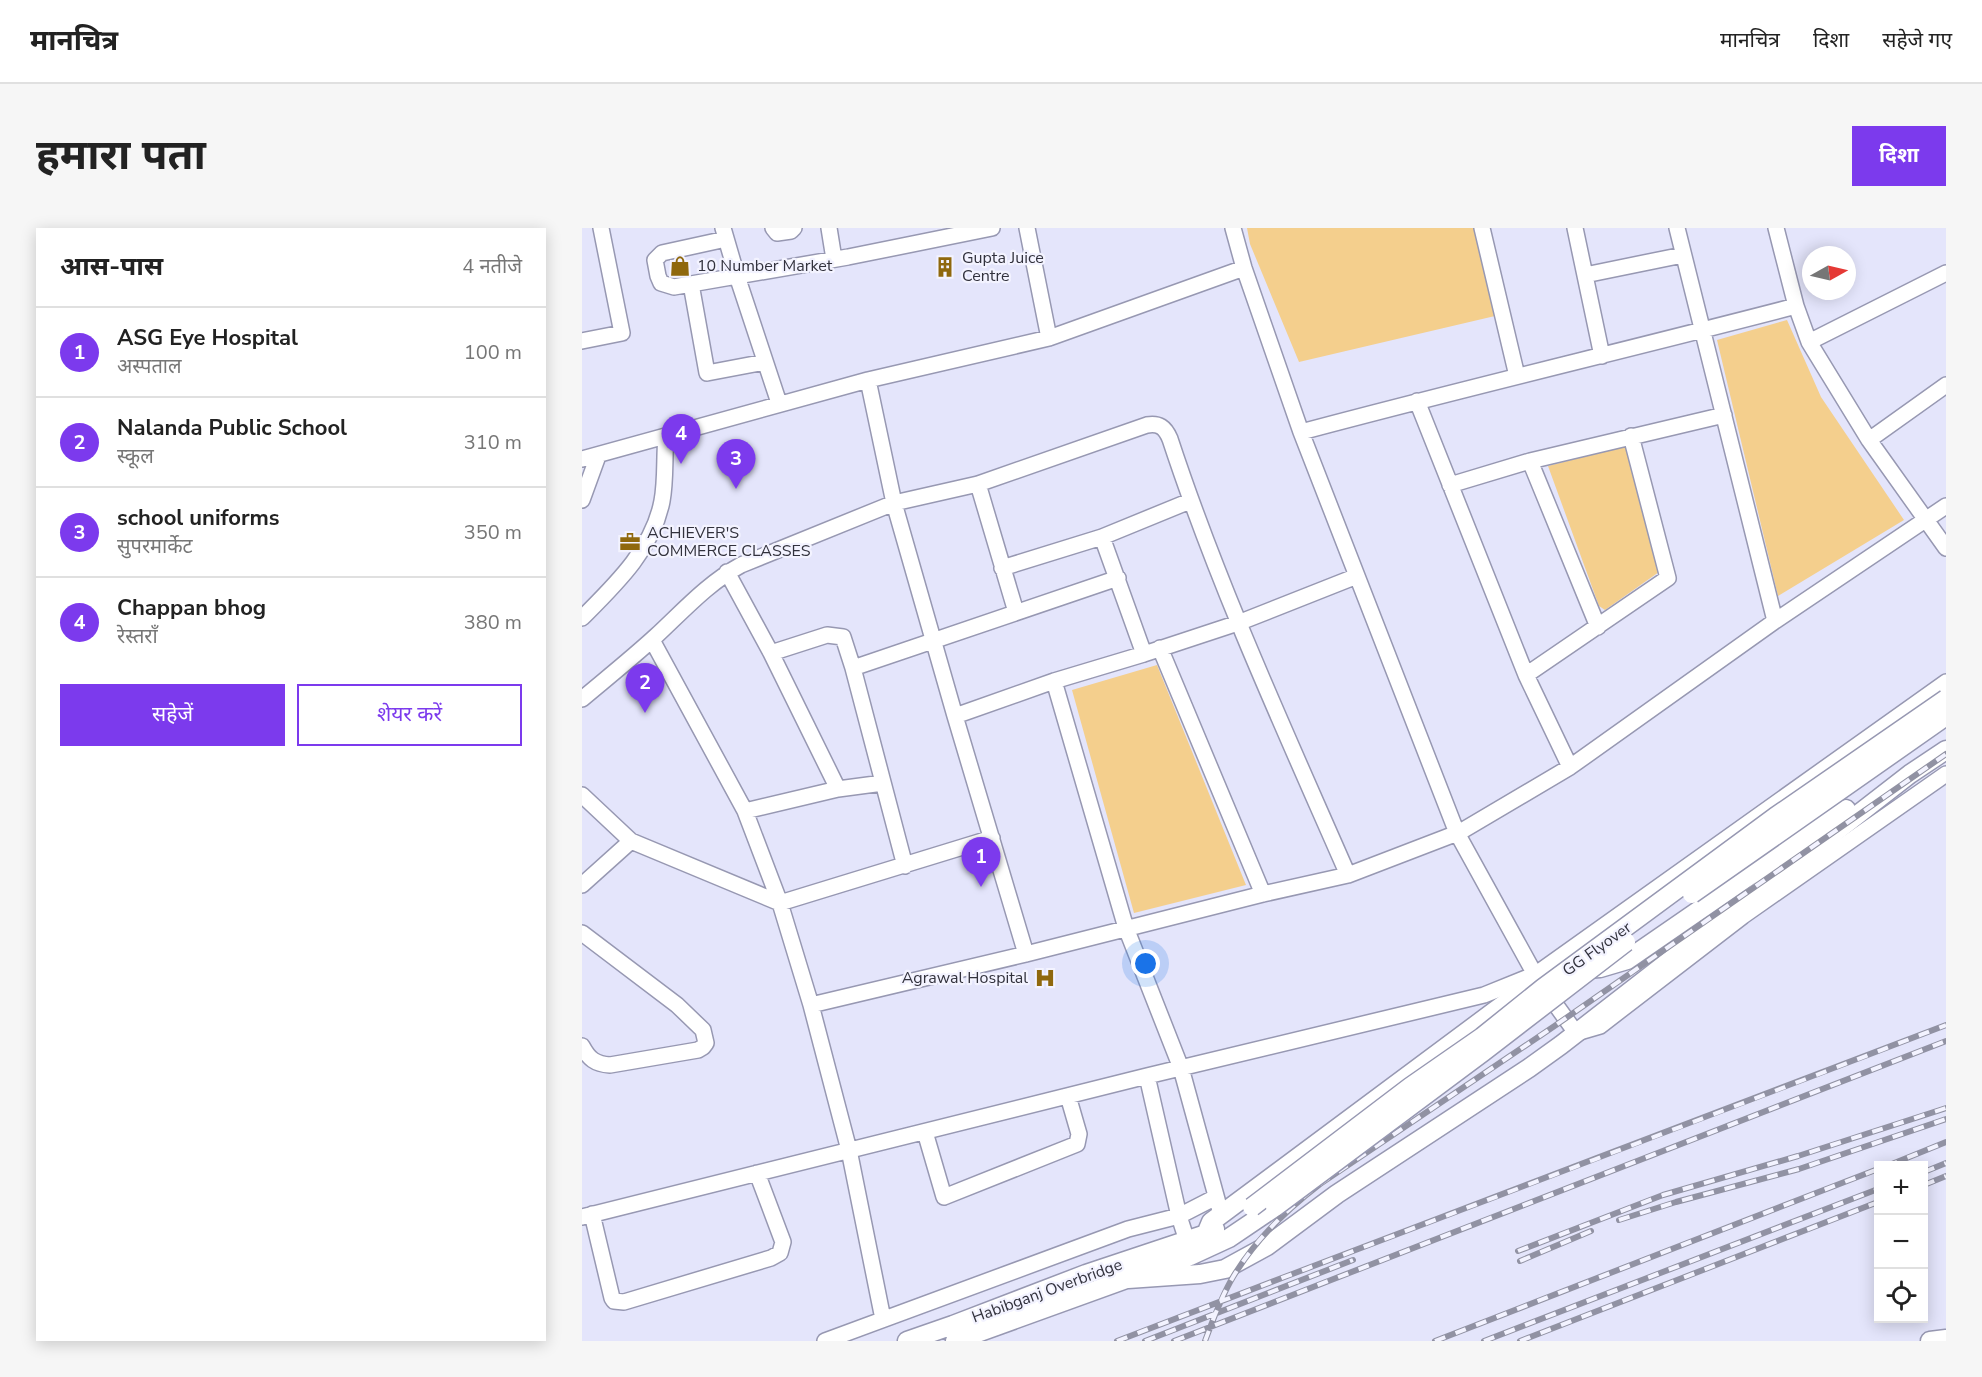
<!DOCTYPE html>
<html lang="hi">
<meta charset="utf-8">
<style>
:root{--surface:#fff;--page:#f6f6f6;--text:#222;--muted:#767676;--line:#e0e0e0;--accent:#7c3aed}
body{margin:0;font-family:"Nunito Sans","Noto Sans Devanagari",sans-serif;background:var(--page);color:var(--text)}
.controls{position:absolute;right:18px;bottom:18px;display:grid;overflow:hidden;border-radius:0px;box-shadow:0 3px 15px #0003}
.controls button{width:54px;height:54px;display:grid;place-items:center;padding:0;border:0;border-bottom:2px solid var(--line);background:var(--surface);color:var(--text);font:30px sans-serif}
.compass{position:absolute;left:1220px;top:18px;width:54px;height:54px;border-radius:50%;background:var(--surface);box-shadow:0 3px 15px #0003;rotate:82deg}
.you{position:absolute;left:564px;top:736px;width:21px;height:21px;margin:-15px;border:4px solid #fff;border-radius:50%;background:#1a73e8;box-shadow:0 0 0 9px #1a73e833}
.badge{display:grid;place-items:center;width:39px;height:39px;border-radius:50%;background:var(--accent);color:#fff;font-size:20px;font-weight:700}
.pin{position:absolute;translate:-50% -50px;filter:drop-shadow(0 2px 3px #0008)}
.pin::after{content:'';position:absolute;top:32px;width:21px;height:18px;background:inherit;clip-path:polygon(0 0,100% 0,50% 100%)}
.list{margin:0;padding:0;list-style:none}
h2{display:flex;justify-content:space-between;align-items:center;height:78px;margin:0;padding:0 24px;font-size:26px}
h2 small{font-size:20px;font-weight:400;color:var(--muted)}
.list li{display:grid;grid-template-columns:39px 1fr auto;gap:18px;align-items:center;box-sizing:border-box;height:90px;padding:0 24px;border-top:2px solid var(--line)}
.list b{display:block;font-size:22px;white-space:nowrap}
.list p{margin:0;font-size:20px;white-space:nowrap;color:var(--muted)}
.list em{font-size:20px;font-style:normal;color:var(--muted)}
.actions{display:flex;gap:12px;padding:18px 24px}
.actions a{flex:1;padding:14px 0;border:2px solid var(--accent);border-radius:0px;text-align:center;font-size:21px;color:var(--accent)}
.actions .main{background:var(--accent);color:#fff}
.icon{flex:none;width:33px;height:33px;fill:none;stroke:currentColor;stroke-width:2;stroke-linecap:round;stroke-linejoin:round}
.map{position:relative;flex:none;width:1364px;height:1113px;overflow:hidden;border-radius:0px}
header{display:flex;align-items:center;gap:36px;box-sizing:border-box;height:84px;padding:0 30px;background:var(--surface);border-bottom:2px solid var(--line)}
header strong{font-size:28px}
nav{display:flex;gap:33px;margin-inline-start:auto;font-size:21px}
.intro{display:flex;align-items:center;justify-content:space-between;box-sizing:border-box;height:144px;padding:0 36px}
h1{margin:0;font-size:42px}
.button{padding:15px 27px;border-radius:0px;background:var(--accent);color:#fff;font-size:21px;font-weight:700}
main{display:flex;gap:36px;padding:0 36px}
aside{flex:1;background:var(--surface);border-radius:0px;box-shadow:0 3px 15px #0003}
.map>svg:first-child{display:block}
.green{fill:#f4cf8d}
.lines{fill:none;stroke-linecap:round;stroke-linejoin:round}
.minor-casing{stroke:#9798b2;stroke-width:18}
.major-casing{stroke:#9798b2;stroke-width:21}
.minor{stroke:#fff;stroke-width:15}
.major{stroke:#fff;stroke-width:18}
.rail-casing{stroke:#9192a3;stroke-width:6}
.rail{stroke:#f3f3ff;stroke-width:4;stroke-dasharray:11;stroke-linecap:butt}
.major-bridge-casing{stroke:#9798b2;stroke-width:21;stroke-linecap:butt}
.major-bridge{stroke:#fff;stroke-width:18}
.labels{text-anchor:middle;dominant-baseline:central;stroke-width:4.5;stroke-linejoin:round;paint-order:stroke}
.poi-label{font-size:16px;fill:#32323d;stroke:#f3f3ff;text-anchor:start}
.street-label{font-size:16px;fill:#32323d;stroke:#f3f3ff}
</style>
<header>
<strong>मानचित्र</strong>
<nav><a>मानचित्र</a><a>दिशा</a><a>सहेजे गए</a></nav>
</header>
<div class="intro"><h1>हमारा पता</h1><a class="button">दिशा</a></div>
<main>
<aside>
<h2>आस-पास<small>4 नतीजे</small></h2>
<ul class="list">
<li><span class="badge">1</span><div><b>ASG Eye Hospital</b><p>अस्पताल</p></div><em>100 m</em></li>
<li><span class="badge">2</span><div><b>Nalanda Public School</b><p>स्कूल</p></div><em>310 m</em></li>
<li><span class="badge">3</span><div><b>school uniforms</b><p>सुपरमार्केट</p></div><em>350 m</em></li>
<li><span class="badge">4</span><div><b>Chappan bhog</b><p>रेस्तराँ</p></div><em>380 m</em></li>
</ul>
<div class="actions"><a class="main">सहेजें</a><a>शेयर करें</a></div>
</aside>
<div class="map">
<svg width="1364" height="1113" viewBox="0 0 1364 1113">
<rect width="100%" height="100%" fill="#e4e5fb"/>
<path class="green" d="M665 0H893L913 88 717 134 668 16Z
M1205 92 1239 169 1322 292 1196 368 1135 112Z
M1044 218 1077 344 1023 382 1017 378 966 238Z
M575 437 664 657 552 685 490 462Z"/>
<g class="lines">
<g class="minor-casing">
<path id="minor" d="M141 0 155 48 197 175
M191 0 195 5 209 3 212 0
M247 0 252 31
M445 0 467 110
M651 0 662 40 719 204 875 605 956 752 994 805 1018 798 1161 688 1364 546
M900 0 935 148
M993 0 1020 128
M1095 0 1193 393
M1194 0 1214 78 1227 114 1287 212 1364 320
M144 11 80 25 73 32 76 48 79 55 92 59 109 56 266 29 410 0
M1003 47 1101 27
M109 56 125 145 183 134
M0 113 40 105 19 0
M1227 114 1364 45
M286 152 312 275 373 488 444 726
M835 173 944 447 988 539
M719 204C883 160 1049 121 1214 78
M1287 212 1364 157
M0 231 286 152 467 110 662 40
M948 233 1016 399
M396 256 434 384
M868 257 948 233 1142 187
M0 272 16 228
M520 309 562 426
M420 340 520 309 608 273
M145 344 189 425 256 561
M0 390C33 357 71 321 80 273 84 252 82 229 84 208
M70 412 163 583 198 675 229 777 267 922 301 1091
M578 420 681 666
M189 425 245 407 261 409 271 440 323 638
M271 440 536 350
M944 447 1086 350 1049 208
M472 453 544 700 599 840 639 986
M0 471C25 450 50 430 74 408 101 383 126 355 159 337L312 275 396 256 565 197C577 195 583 199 588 211 637 360 703 503 766 647
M373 488 472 453 562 426 656 395 775 348
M0 567 49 613 198 675 410 610
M163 583 256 561 301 555
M0 657 49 613
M0 705 95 777 121 802 124 815 121 819 116 822 28 837C13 836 7 831 0 818
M229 777 444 726 681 666 766 647 878 604 988 539 1193 393 1364 278
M565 848 597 988 605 1013
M343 904 362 969 495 916 497 906 486 868
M10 986 30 1070 32 1073 42 1074 189 1030 198 1025 201 1014 175 945
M0 989 565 848 902 767 954 746 1364 454
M243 1113 546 1001 597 988 634 969"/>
</g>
<g class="major-casing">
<path id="major" d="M1003 741 1018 740 1045 732 1264 581
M624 1006 629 994 914 782 956 752 976 744
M546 1051 618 1046 643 1041 685 1018 755 966 947 840 979 817 1328 546 1364 522
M325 1113 371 1097 504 1046 624 1006 633 1001
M373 1113 608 1028 647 1010 693 979
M1348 1113 1364 1111"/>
</g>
<use href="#minor" class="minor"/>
<use href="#major" class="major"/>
<g class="rail-casing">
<path id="rail" d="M1305 938 1364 914
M1342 944 1364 935
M1342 957 1364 948
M1037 992 1094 974 1217 941 1364 891
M936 1023 1081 967 1216 928 1364 880
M938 1033 1009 1003
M535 1113C811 1007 1088 904 1364 797
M563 1113 771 1032
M592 1113 1364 813
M623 1113C631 1092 639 1069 651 1049 673 1012 704 982 738 956L974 797 1364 526
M853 1113 1296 941
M902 1113 1296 961
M938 1113 1296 974"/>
</g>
<use href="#rail" class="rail"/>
<g class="major-bridge-casing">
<path id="major-bridge" d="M1110 666 1364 488
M670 979 828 859 900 809 961 760 1193 589 1364 471
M693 979 901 824 1044 714"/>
</g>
<use href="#major-bridge" class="major-bridge"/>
</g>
<defs>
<g id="shop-bare" transform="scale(1.62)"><path d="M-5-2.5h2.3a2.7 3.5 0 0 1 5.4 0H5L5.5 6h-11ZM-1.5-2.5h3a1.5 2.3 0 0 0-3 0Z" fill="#8f680d" stroke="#f3f3ff" stroke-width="2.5" paint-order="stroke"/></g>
<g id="building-bare" transform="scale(1.62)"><path d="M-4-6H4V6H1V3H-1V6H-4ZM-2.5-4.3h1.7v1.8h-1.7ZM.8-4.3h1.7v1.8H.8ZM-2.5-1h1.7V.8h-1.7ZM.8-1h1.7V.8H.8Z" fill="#8f680d" stroke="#f3f3ff" stroke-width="2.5" paint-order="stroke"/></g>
<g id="office-bare" transform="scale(1.62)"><path d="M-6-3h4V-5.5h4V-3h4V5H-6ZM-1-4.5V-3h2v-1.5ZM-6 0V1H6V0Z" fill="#8f680d" stroke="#f3f3ff" stroke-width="2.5" paint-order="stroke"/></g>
<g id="hospital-bare" transform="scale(1.62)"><path d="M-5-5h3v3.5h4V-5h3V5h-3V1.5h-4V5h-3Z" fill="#8f680d" stroke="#f3f3ff" stroke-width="2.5" paint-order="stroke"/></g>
</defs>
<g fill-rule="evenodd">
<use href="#shop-bare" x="98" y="38"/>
<use href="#building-bare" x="363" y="39"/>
<use href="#office-bare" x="48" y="314"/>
<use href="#hospital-bare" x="463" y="750"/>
</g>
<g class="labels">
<g class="poi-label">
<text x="380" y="30">Gupta Juice<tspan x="380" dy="18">Centre</tspan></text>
<text x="115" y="38">10 Number Market</text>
<text x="65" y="305">ACHIEVER'S<tspan x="65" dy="18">COMMERCE CLASSES</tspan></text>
<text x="446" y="750" text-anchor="end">Agrawal Hospital</text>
</g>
<g class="street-label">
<text transform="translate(1015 721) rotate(-36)">GG Flyover</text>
<text transform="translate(465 1063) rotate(-20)">Habibganj Overbridge</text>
</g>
</g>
</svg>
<div class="controls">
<button>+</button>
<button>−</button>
<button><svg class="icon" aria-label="locate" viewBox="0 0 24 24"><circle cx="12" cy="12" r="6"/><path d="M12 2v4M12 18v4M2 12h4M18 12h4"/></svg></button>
</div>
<svg class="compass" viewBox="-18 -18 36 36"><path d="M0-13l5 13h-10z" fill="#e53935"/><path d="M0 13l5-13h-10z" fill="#767676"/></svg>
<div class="you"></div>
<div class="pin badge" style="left:399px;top:659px">1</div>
<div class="pin badge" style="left:63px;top:485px">2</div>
<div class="pin badge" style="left:154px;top:261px">3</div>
<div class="pin badge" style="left:99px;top:236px">4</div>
</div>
</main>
